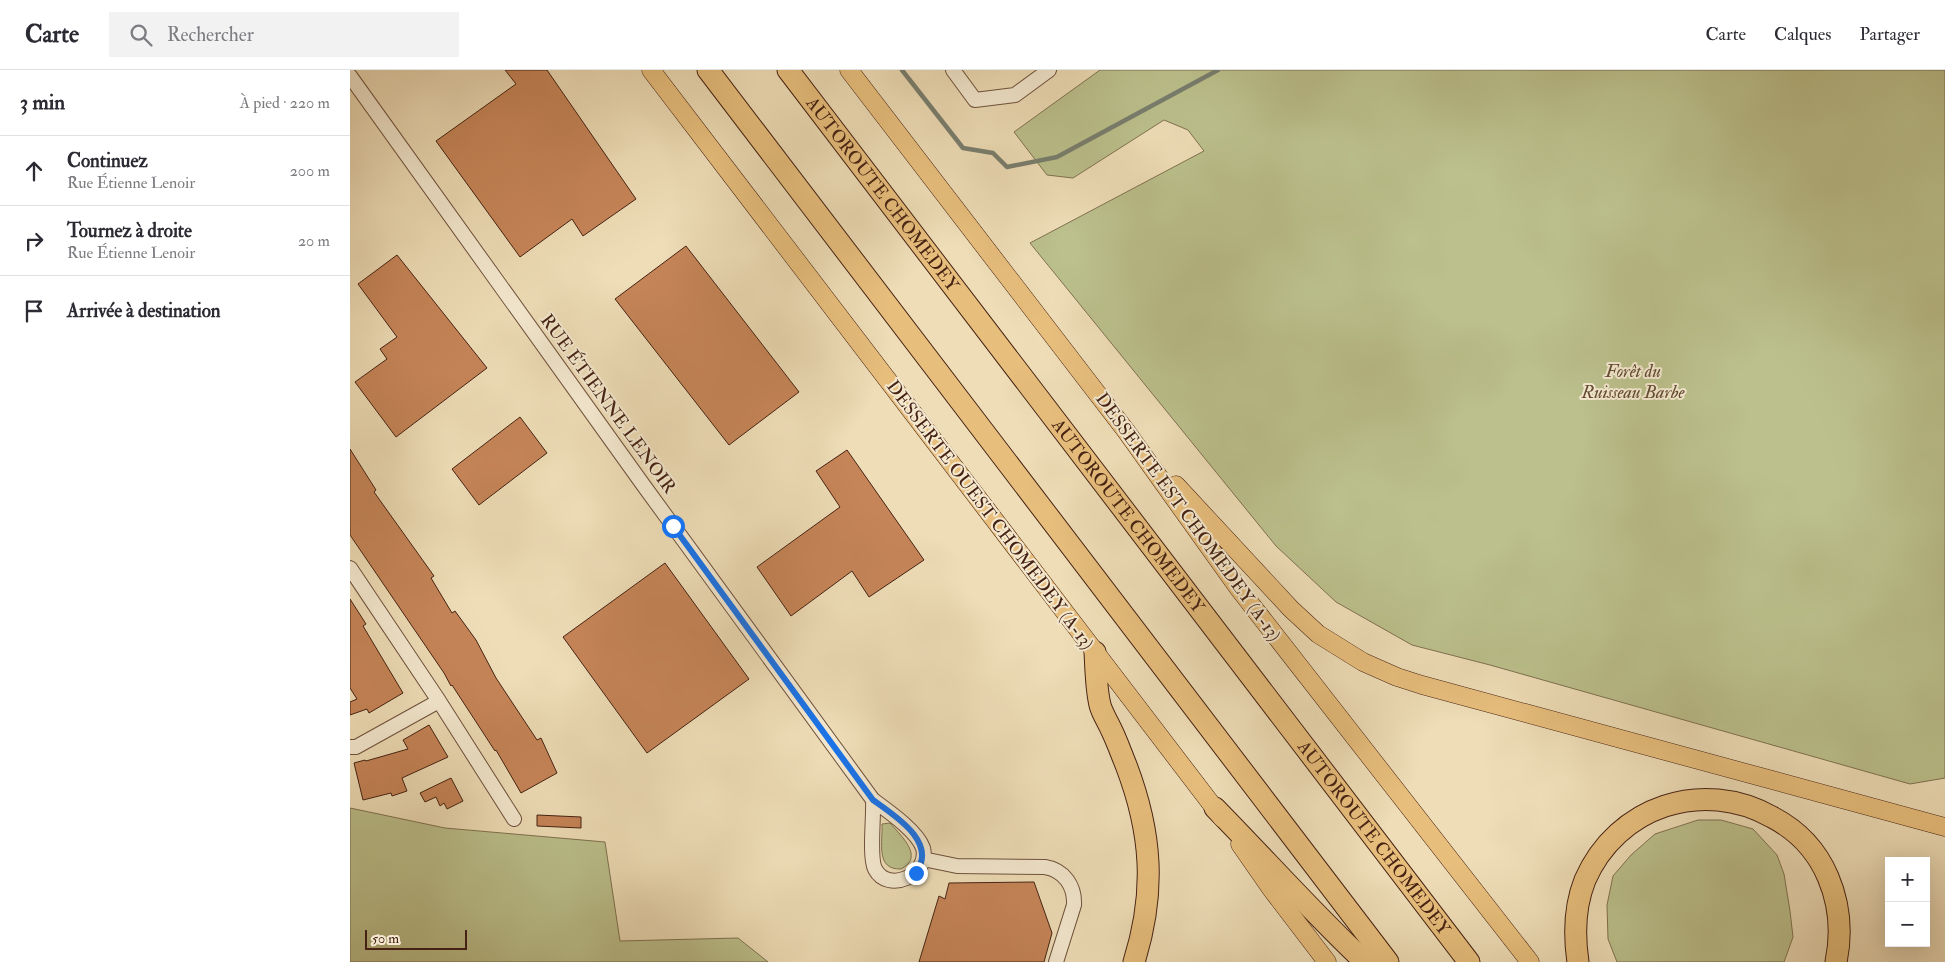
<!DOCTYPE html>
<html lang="fr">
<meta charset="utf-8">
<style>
:root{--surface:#fff;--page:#f2f2f3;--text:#2b2b33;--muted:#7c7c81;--line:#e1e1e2}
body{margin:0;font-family:"IM FELL Double Pica",serif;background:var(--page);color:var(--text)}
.controls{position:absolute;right:15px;bottom:15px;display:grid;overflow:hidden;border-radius:0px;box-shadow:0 5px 20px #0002}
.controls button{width:45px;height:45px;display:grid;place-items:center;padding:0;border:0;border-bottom:1px solid var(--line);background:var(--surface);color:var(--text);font:25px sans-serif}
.scale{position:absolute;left:15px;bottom:12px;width:102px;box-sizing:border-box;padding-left:5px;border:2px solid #452213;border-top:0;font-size:14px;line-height:18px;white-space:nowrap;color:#452213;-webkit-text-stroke:4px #f4e9d0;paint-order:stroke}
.stop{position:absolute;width:15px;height:15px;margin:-11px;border:4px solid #1a73e8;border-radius:50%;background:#fff}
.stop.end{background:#1a73e8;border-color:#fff;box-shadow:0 1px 5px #0008}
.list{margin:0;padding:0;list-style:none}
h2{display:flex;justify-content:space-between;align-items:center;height:65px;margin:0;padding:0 20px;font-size:21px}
h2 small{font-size:16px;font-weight:400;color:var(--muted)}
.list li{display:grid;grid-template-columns:32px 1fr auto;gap:15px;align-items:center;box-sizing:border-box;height:70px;padding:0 20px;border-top:1px solid var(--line)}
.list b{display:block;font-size:19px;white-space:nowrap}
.list p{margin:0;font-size:16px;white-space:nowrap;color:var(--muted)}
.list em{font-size:16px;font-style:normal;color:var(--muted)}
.icon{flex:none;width:28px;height:28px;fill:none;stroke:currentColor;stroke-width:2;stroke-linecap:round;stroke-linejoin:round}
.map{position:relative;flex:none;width:1595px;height:892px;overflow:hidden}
header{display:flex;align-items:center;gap:30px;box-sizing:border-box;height:70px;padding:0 25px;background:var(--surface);border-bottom:1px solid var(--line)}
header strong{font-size:24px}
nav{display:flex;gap:28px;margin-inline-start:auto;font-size:18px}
.search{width:350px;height:45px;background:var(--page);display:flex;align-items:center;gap:12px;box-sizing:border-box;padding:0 18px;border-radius:0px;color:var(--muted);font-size:19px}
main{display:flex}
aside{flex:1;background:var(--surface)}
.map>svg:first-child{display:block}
.green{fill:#bbc08c;stroke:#807150}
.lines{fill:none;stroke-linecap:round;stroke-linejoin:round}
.stream{stroke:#787e6e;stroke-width:4.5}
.building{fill:#c68558;stroke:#452213}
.minor-casing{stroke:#6f513c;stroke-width:16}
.major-casing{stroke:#452213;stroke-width:19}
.highway-casing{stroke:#452213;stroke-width:23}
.minor{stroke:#f4e9d0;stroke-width:14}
.major{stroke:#e7be7c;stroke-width:18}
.highway{stroke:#e7be7c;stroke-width:21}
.route{stroke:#1a73e8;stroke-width:6}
.labels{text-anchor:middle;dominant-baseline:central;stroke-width:4;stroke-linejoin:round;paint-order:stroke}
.street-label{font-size:18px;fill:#452213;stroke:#f4e9d0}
.park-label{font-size:18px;font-style:italic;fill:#624a31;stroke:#f4e9d0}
</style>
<header>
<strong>Carte</strong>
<div class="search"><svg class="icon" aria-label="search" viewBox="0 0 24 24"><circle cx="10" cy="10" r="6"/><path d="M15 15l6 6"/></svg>Rechercher</div>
<nav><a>Carte</a><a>Calques</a><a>Partager</a></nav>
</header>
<main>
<aside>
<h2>3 min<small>À pied · 220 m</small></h2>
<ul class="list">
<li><svg class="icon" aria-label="ahead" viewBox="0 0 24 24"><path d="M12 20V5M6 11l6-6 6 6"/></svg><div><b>Continuez</b><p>Rue Étienne Lenoir</p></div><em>200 m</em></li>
<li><svg class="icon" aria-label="right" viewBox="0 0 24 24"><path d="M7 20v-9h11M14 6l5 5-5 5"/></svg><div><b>Tournez à droite</b><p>Rue Étienne Lenoir</p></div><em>20 m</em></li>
<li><svg class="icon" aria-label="arrive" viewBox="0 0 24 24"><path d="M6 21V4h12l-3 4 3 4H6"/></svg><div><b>Arrivée à destination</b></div></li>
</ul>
</aside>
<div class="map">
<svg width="1595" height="892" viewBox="0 0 1595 892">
<rect width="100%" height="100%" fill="#eeddb7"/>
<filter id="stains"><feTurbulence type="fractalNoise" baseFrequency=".004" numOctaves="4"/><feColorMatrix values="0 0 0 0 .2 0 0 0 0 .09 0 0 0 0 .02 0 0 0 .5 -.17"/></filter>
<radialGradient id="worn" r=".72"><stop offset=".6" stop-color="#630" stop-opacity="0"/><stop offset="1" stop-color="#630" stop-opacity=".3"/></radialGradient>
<path class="green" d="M750 0H1595V708L1560 714 1140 595 1062 575 986 532 926 476 680 173 854 81 838 60 814 50 723 108 697 105 664 62Z
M0 738 95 758 255 772 270 871 388 868 418 892H0Z
M1348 750H1371L1403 759 1427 785 1434 804 1440 841 1443 867 1434 892H1267L1258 869 1257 835 1263 806 1281 785 1305 764Z
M540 753C551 766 575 787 551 799 525 800 533 772 532 754Z"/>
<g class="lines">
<path class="stream" d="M552 0 613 78 643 83 657 97 707 87 868 0"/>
</g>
<path class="building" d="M155 0H197L286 129 233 166 222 149 170 187 86 71 166 14Z
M336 176 449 322 379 375 265 229Z
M47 185 137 298 46 367 5 312 37 289 30 279 47 267 8 214Z
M170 347 197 383 129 435 102 399Z
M0 379 26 420 24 422 84 506 81 508 102 543 105 541 126 570 146 608 187 670 191 668 207 703 171 723 146 680 145 681 102 615 101 616 94 603 0 465Z
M497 380 574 490 519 527 502 501 441 546 407 497 490 437 466 401Z
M315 493 399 609 297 683 213 567Z
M0 529 16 554 13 556 53 623 19 643 17 639 0 645V632L7 629 0 618Z
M79 655 98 687 52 708 57 721 42 726 41 723 13 730 4 693 15 690 16 691 58 679 53 670Z
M101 708 113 731 97 739 94 733 90 736 86 727 75 732 70 723Z
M187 745 231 747V758L187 756Z
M684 812 702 863 694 892H569L589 826 595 829 599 813Z"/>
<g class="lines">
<g class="minor-casing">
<path id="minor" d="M603 0 625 30 665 25 699 0
M0 6 294 416 523 730C538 741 567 761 573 778 580 805 538 824 525 799 519 787 524 746 523 730
M0 498 89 631 164 749
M0 677H6L89 631
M573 789 607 796 695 797C714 800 725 816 724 835L706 892"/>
</g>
<g class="major-casing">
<path id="major" d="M301 0 872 748
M499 0 776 361 889 519 1180 892
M826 415 941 539 968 564 1013 592 1047 607 1072 615 1595 757
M890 774 922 820 977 892"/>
</g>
<g class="highway-casing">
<g id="highway">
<path d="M358 0 1038 892"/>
<path id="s1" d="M438 0 1119 892"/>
<path d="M745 582C746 599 746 618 750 635 752 643 758 652 761 659 767 671 771 683 776 695 802 763 806 822 784 892"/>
<path d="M865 738C915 789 963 843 1015 892"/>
<path d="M1228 892C1224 865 1225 835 1235 810 1267 736 1353 708 1422 747 1447 760 1467 781 1478 807 1490 835 1492 863 1486 892"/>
</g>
</g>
<use href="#minor" class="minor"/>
<use href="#major" class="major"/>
<use href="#highway" class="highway"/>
</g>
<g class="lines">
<path class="route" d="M323 456 523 730C545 746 588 772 566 803"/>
</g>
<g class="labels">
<g class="street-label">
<text stroke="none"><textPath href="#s1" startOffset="156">AUTOROUTE CHOMEDEY</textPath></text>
<text transform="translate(258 334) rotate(54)">RUE ÉTIENNE LENOIR</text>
<text transform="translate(640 445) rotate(53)">DESSERTE OUEST CHOMEDEY (A-13)</text>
<text stroke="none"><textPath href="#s1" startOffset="561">AUTOROUTE CHOMEDEY</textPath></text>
<text transform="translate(838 447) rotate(54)">DESSERTE EST CHOMEDEY (A-13)</text>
<text stroke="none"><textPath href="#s1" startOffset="966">AUTOROUTE CHOMEDEY</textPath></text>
</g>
<g class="park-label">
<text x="1283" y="301">Forêt du<tspan x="1283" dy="21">Ruisseau Barbe</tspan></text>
</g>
</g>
<rect width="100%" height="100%" filter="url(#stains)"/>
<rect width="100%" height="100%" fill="url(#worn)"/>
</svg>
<div class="controls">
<button>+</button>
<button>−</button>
</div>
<div class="scale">50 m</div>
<div class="stop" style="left:323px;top:456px"></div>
<div class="stop end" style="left:566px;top:803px"></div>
</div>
</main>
